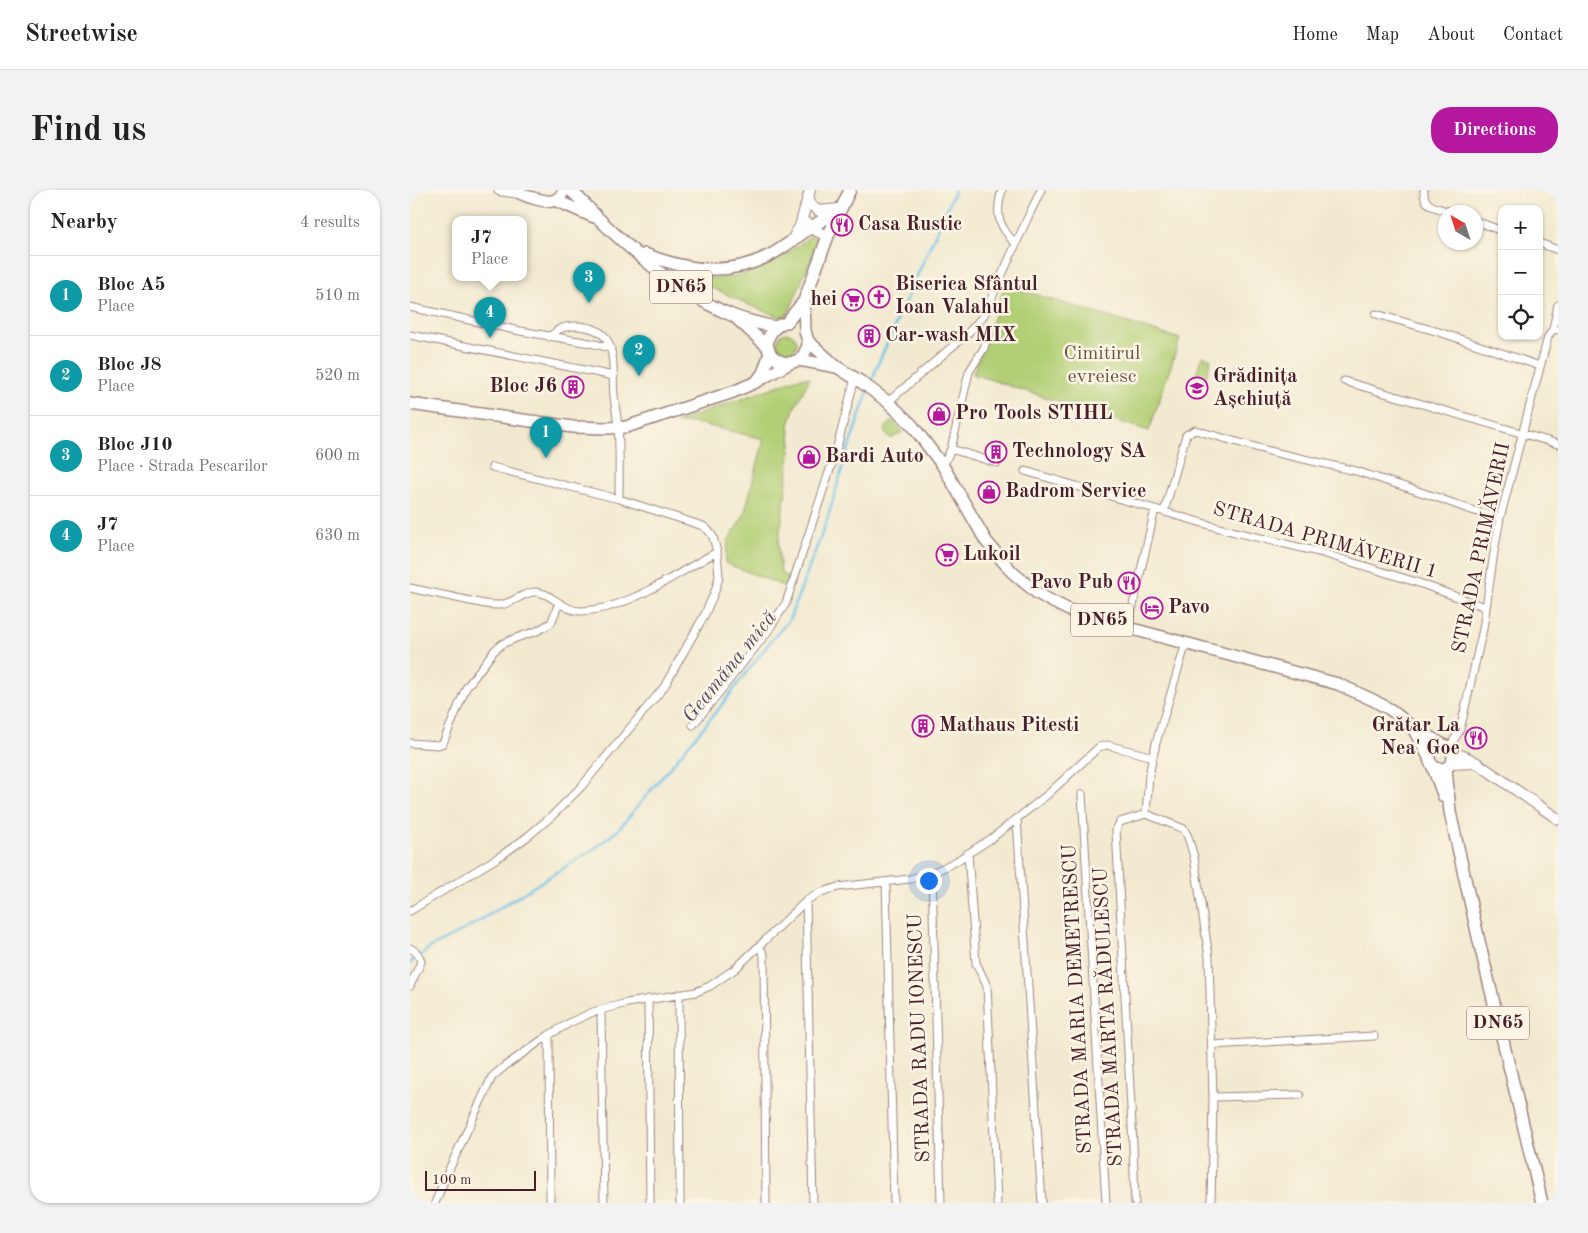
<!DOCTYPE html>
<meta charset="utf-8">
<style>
:root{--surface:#fff;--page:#f2f2f2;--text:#202124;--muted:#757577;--line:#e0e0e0;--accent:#b5179e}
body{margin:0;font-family:"Old Standard TT",serif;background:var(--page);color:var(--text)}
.controls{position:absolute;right:15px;top:15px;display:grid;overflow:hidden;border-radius:10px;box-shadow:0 1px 4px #0004}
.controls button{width:45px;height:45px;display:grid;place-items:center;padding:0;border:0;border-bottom:1px solid var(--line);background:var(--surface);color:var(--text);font:25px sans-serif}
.compass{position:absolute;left:1028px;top:15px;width:45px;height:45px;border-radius:50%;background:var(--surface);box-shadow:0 1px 4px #0004;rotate:321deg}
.scale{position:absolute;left:15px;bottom:12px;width:111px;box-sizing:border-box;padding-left:5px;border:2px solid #4a1f2b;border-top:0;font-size:14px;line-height:18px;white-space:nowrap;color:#4a1f2b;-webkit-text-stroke:4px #fcf5e5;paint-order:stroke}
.you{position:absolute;left:518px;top:690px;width:18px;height:18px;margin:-12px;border:4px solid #fff;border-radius:50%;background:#1a73e8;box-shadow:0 0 0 8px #1a73e833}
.badge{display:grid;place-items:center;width:32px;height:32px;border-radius:50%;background:var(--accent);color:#fff;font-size:16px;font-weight:700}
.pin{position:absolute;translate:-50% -41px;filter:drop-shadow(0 1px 2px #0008)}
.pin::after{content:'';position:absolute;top:26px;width:18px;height:15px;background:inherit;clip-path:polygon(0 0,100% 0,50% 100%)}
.popup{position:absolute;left:42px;top:26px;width:75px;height:65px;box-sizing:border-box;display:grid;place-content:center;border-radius:10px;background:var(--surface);filter:drop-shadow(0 1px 4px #0005);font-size:16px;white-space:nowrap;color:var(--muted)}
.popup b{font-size:19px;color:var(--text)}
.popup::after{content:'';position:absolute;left:50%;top:100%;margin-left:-10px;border:10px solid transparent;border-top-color:var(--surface)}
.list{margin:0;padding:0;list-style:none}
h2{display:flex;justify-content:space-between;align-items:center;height:65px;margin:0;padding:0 20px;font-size:21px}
h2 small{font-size:16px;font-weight:400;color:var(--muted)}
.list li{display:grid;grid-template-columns:32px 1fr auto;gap:15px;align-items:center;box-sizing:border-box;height:80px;padding:0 20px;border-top:1px solid var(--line)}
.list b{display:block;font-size:19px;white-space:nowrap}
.list p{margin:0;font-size:16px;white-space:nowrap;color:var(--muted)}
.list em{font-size:16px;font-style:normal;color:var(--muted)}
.icon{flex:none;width:28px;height:28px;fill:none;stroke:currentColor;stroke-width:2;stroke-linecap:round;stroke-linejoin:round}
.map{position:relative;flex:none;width:1148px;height:1013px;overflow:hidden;border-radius:20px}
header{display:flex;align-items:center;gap:30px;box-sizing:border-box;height:70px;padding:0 25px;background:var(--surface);border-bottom:1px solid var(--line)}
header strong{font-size:24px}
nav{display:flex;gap:28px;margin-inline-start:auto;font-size:18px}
.intro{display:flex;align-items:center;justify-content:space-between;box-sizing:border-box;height:120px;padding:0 30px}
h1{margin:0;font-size:35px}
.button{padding:12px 22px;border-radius:20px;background:var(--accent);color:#fff;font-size:18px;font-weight:700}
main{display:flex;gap:30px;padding:0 30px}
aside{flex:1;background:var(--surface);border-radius:20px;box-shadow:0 1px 4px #0004}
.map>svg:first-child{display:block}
.green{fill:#b2cf76;stroke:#7e7750}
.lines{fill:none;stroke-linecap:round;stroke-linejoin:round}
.stream{stroke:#6dc0e9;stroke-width:2.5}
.street-casing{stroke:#9e847e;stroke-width:9}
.secondary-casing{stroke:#9e847e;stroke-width:12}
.primary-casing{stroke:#9e847e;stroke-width:14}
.street{stroke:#fff;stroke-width:7}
.secondary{stroke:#fff;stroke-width:10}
.primary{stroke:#fff;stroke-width:11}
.labels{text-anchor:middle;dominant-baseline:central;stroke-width:5;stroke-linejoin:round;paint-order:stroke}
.shield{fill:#fcf5e5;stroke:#7f5f63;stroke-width:1}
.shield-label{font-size:19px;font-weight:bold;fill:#4a1f2b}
.poi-label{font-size:20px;font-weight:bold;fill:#4a1f2b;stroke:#fcf5e5;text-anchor:start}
.park-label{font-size:20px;fill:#695442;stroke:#fcf5e5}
.street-label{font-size:20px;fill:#4a1f2b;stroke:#fcf5e5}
.water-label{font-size:21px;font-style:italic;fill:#544f64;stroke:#fcf5e5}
</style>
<header>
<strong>Streetwise</strong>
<nav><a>Home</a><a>Map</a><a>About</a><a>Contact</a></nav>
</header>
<div class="intro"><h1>Find us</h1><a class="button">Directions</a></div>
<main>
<aside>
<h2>Nearby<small>4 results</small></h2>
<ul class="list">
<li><span class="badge" style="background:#0f9aa8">1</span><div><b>Bloc A5</b><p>Place</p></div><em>510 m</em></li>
<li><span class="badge" style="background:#0f9aa8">2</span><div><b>Bloc J8</b><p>Place</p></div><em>520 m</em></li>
<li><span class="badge" style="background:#0f9aa8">3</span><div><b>Bloc J10</b><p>Place · Strada Pescarilor</p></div><em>600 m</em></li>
<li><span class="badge" style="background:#0f9aa8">4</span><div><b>J7</b><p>Place</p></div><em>630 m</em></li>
</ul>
</aside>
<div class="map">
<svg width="1148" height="1013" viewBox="0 0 1148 1013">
<rect width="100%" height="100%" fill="#fcf5e5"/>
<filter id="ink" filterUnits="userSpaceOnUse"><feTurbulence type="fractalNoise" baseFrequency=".02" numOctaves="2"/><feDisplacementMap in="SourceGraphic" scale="10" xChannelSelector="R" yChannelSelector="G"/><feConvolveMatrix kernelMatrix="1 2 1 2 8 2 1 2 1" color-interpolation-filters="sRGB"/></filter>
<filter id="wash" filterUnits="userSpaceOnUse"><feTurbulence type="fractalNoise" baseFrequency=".0096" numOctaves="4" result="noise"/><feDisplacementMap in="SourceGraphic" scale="20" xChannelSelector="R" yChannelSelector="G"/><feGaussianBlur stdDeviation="1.12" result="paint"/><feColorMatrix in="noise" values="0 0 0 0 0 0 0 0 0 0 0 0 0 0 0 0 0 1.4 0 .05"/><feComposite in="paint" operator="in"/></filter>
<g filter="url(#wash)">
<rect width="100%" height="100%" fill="#f2ead0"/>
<path class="green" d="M403 46 406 48 408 52 379 122 376 126 371 127 348 119 270 83 273 81C280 83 288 86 296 87 336 92 370 70 399 47Z
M595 95 770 149 739 241 563 184Z
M367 153a10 10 0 1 1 20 0a10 10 0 1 1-20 0Z
M792 166 801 169 796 187 786 184Z
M389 188H400L384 219 379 235 381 254 375 308 368 355 371 383 384 390 381 399 315 373 318 351 334 325 354 249 286 233H265Z
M482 231 492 242 483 248H480L475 243 474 239Z"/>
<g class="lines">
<path class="stream" d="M460 196 468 174 545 0
M0 773 21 757 56 739 184 659 207 641 311 516 360 452 379 430 416 333 438 260 458 201"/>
</g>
</g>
<g filter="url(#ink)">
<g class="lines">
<g class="street-casing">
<path id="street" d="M592 0C585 24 588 36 606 54
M1014 0C1012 17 1028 18 1041 22
M1066 31 1092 41
M1129 53 1148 60
M0 117 110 141 180 153 201 158
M966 124 1029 142 1130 176
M1143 139 1148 115
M0 145 204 186
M139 147C142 145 145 142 148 140 161 133 189 135 197 150 206 167 202 187 204 206 205 216 207 226 208 237 210 261 209 285 209 309
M934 191 1148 254
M478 212 558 143 574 125 618 27 631 0
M541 259 587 273
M533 276 541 259 559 182 574 158 577 147 576 141 565 136
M615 281 813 339 909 362 1006 392 1075 417
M754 322 776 245 785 240 859 261 946 281 1026 307 1061 320 1090 328
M0 398C19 402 37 406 56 410 66 412 78 416 89 415 102 414 112 403 124 402 141 401 152 422 173 421 220 419 266 383 307 362
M718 437 745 319
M776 453 746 553 739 585 736 624 774 639 778 647 784 667 799 767 803 907 801 1013
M283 535 356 444 376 413 426 261 445 188
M0 553 28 555 33 553 56 498 84 461 92 454 106 448 127 441 141 433 149 413
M1039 558 1050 540 1073 439 1084 362 1090 328 1138 147 1143 139 1148 140
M672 604 696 1013
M607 629 632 1013
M558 663 566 773 577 796 587 1013
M522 683 531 1013
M476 692 484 1013
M396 711 403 1013
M0 721 92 665 117 647 142 626 171 597 254 497 295 424 305 401 309 387 307 362 303 347 299 341 293 336 209 309 82 277
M349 756 354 765 356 1013
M0 758C6 761 10 766 11 772L0 796
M269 804 270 1013
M238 809 240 1013
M191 820 194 1013
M139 845 140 1013
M802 855 964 846
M803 907 890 905
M25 1013 37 984 82 887 95 876 139 845 161 832 183 822 217 813 286 802 300 796 325 779 396 711 409 703 428 697 500 689 522 683 545 672 582 648 637 605 689 557 697 555 743 567
M725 1013 723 954 706 640 710 632 736 624"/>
</g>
<g class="secondary-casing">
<path id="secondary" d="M89 0 109 3
M398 7 402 16 409 21 429 19
M398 33 404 40 418 46
M382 50 390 36 400 0
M1041 561 1058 568 1067 573 1148 629
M1040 574 1063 573"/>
</g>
<g class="primary-casing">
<path id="primary" d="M106 0C111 6 135 12 142 11 148 10 152 5 154 0
M160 0C171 9 180 20 190 30 227 66 275 107 324 126 337 131 351 134 365 137
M145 10 184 27
M235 64C278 81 320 87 362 64 375 57 386 48 397 40 408 33 419 26 430 19
M326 128 358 157
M377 132 394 111 418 46 440 0
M371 134C349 146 355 172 380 173
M398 151 427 177 451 192 478 212 502 235 533 276 576 351 602 382 627 403 643 412 661 421 685 429 928 494 963 510 981 520 1002 537 1037 557
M389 170 427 177
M347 191 353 183 360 163
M0 214 163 237 197 238 216 237 323 202 346 192 380 173 389 170 393 166 398 156V151L395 141 394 111
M1003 538 1019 567
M1019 567a12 12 0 1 1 24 0a12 12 0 1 1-24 0Z
M1022 575 1034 607
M1036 578 1040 622 1069 751 1132 1013"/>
</g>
<use href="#street" class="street"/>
<use href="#secondary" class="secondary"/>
<use href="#primary" class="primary"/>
</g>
</g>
<defs>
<g id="restaurant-ring" transform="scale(1.125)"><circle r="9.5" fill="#fcf5e5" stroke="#b5179e" stroke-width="1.5"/><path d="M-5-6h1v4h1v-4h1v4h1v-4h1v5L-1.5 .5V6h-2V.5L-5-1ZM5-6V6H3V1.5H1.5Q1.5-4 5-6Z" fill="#b5179e"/></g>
<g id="church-ring" transform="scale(1.125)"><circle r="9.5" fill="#fcf5e5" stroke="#b5179e" stroke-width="1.5"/><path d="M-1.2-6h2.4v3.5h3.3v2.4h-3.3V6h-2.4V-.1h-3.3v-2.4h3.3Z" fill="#b5179e"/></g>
<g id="supermarket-ring" transform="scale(1.125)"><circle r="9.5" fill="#fcf5e5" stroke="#b5179e" stroke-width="1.5"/><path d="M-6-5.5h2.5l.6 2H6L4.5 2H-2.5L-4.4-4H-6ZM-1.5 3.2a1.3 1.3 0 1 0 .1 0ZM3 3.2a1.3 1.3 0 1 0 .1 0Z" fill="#b5179e"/></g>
<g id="building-ring" transform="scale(1.125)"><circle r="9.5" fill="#fcf5e5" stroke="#b5179e" stroke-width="1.5"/><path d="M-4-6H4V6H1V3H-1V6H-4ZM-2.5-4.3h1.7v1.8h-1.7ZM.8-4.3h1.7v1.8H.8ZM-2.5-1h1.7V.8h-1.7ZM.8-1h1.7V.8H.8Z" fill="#b5179e"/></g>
<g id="school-ring" transform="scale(1.125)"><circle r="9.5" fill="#fcf5e5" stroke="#b5179e" stroke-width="1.5"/><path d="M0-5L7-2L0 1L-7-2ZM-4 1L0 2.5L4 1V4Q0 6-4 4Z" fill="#b5179e"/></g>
<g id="shop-ring" transform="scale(1.125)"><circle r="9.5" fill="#fcf5e5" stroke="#b5179e" stroke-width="1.5"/><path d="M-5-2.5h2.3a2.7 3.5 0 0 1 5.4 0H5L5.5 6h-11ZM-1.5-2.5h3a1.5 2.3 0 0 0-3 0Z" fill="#b5179e"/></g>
<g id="hotel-ring" transform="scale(1.125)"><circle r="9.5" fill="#fcf5e5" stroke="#b5179e" stroke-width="1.5"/><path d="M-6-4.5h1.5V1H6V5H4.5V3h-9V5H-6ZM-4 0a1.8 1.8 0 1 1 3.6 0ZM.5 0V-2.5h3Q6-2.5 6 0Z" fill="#b5179e"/></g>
</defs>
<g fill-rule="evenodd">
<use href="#restaurant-ring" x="432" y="35"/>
<use href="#church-ring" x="469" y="107"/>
<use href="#supermarket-ring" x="443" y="110"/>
<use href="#building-ring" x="459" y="146"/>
<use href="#building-ring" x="163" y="197"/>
<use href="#school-ring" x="787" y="198"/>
<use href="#shop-ring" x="529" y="224"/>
<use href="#building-ring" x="586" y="262"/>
<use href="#shop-ring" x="399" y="267"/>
<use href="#shop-ring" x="579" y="302"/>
<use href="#supermarket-ring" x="537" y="365"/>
<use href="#restaurant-ring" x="719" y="393"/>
<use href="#hotel-ring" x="742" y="418"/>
<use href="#building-ring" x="513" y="536"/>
<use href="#restaurant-ring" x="1066" y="548"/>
</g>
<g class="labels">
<g class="shield">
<rect x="240" y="80.5" width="62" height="33" rx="4"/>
<rect x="661" y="413.5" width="62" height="33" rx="4"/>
<rect x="1057" y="816.5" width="62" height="33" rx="4"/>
</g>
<g class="shield-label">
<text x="271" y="97">DN65</text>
<text x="692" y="430">DN65</text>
<text x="1088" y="833">DN65</text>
</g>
<g class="poi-label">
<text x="448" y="35">Casa Rustic</text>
<text x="485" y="95">Biserica Sfântul<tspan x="485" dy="23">Ioan Valahul</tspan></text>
<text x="427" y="110" text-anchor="end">hei</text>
<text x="475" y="146">Car-wash MIX</text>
<text x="803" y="187">Grădinița<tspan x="803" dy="23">Așchiuță</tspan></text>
<text x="147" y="197" text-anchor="end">Bloc J6</text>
<text x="545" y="224">Pro Tools STIHL</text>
<text x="602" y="262">Technology SA</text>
<text x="415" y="267">Bardi Auto</text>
<text x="595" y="302">Badrom Service</text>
<text x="553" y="365">Lukoil</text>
<text x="703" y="393" text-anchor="end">Pavo Pub</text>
<text x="758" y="418">Pavo</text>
<text x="529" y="536">Mathaus Pitesti</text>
<text x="1050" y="536" text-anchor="end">Grătar La<tspan x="1050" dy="23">Nea' Goe</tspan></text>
</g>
<g class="park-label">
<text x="692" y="164">Cimitirul<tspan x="692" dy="23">evreiesc</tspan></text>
</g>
<g class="street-label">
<text transform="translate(915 351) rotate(16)">STRADA PRIMĂVERII 1</text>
<text transform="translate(1072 358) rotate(-78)">STRADA PRIMĂVERII</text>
<text transform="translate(668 809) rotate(-93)">STRADA MARIA DEMETRESCU</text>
<text transform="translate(699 827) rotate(-93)">STRADA MARTA RĂDULESCU</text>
<text transform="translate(510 848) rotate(-92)">STRADA RADU IONESCU</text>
</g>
<g class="water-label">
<text transform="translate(320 477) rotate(-51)">Geamăna mică</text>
</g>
</g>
</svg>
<div class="controls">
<button>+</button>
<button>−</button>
<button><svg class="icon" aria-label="locate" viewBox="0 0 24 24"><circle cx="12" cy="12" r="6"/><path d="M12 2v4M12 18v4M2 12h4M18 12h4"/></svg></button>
</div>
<svg class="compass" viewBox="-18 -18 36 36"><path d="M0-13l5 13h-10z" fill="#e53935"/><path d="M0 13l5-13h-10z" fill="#757577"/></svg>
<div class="scale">100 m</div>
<div class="you"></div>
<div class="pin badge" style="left:136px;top:268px;background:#0f9aa8">1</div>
<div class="pin badge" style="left:229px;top:186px;background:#0f9aa8">2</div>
<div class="pin badge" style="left:179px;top:113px;background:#0f9aa8">3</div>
<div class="pin badge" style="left:80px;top:148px;background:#0f9aa8">4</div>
<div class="popup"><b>J7</b>Place</div>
</div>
</main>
